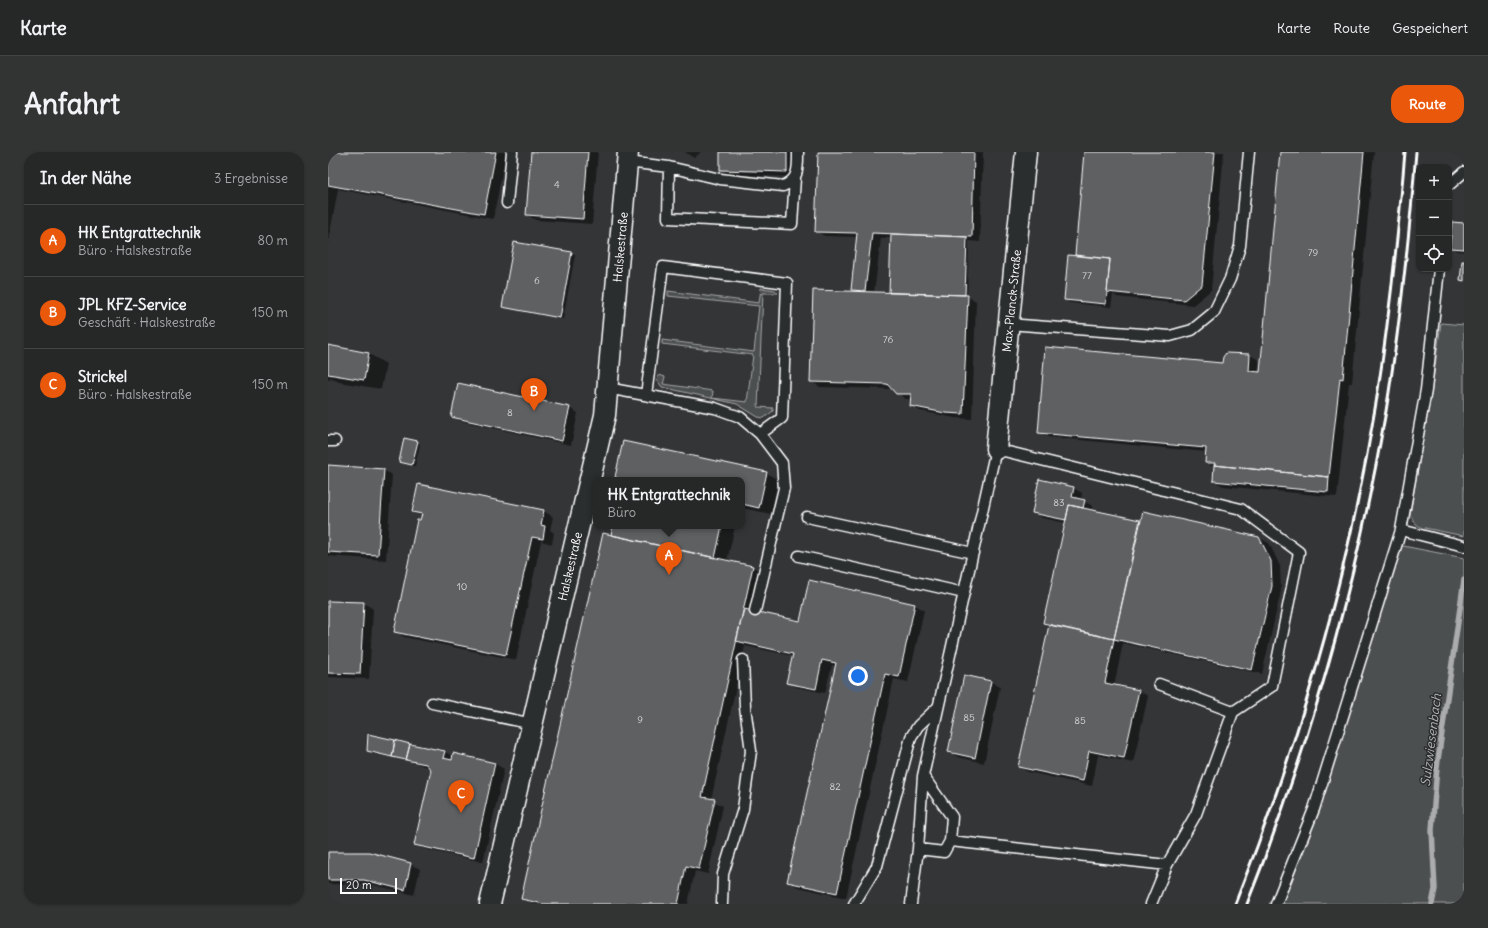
<!DOCTYPE html>
<html lang="de">
<meta charset="utf-8">
<style>
:root{--surface:#262828;--page:#323434;--text:#f1f3f6;--muted:#a4a6a8;--line:#424445;--accent:#ea580c}
body{margin:0;font-family:Delius,sans-serif;background:var(--page);color:var(--text)}
.controls{position:absolute;right:12px;top:12px;display:grid;overflow:hidden;border-radius:8px;box-shadow:0 1px 3px #0004}
.controls button{width:36px;height:36px;display:grid;place-items:center;padding:0;border:0;border-bottom:1px solid var(--line);background:var(--surface);color:var(--text);font:20px sans-serif}
.scale{position:absolute;left:12px;bottom:10px;width:57px;box-sizing:border-box;padding-left:4px;border:2px solid #fff;border-top:0;font-size:11px;line-height:14px;white-space:nowrap;color:#fff;-webkit-text-stroke:3px #2a2d2e;paint-order:stroke}
.you{position:absolute;left:530px;top:524px;width:14px;height:14px;margin:-10px;border:3px solid #fff;border-radius:50%;background:#1a73e8;box-shadow:0 0 0 6px #1a73e833}
.badge{display:grid;place-items:center;width:26px;height:26px;border-radius:50%;background:var(--accent);color:#fff;font-size:13px;font-weight:700}
.pin{position:absolute;translate:-50% -33px;filter:drop-shadow(0 1px 2px #0008)}
.pin::after{content:'';position:absolute;top:21px;width:14px;height:12px;background:inherit;clip-path:polygon(0 0,100% 0,50% 100%)}
.popup{position:absolute;left:265px;top:325px;width:152px;height:52px;box-sizing:border-box;display:grid;place-content:center;border-radius:8px;background:var(--surface);filter:drop-shadow(0 1px 3px #0005);font-size:13px;white-space:nowrap;color:var(--muted)}
.popup b{font-size:15px;color:var(--text)}
.popup::after{content:'';position:absolute;left:50%;top:100%;margin-left:-8px;border:8px solid transparent;border-top-color:var(--surface)}
.list{margin:0;padding:0;list-style:none}
h2{display:flex;justify-content:space-between;align-items:center;height:52px;margin:0;padding:0 16px;font-size:17px}
h2 small{font-size:13px;font-weight:400;color:var(--muted)}
.list li{display:grid;grid-template-columns:26px 1fr auto;gap:12px;align-items:center;box-sizing:border-box;height:72px;padding:0 16px;border-top:1px solid var(--line)}
.list b{display:block;font-size:15px;white-space:nowrap}
.list p{margin:0;font-size:13px;white-space:nowrap;color:var(--muted)}
.list em{font-size:13px;font-style:normal;color:var(--muted)}
.icon{flex:none;width:22px;height:22px;fill:none;stroke:currentColor;stroke-width:2;stroke-linecap:round;stroke-linejoin:round}
.map{position:relative;flex:none;width:1136px;height:752px;overflow:hidden;border-radius:16px}
header{display:flex;align-items:center;gap:24px;box-sizing:border-box;height:56px;padding:0 20px;background:var(--surface);border-bottom:1px solid var(--line)}
header strong{font-size:19px}
nav{display:flex;gap:22px;margin-inline-start:auto;font-size:14px}
.intro{display:flex;align-items:center;justify-content:space-between;box-sizing:border-box;height:96px;padding:0 24px}
h1{margin:0;font-size:28px}
.button{padding:10px 18px;border-radius:16px;background:var(--accent);color:#fff;font-size:14px;font-weight:700}
main{display:flex;gap:24px;padding:0 24px}
aside{flex:1;background:var(--surface);border-radius:16px;box-shadow:0 1px 3px #0004}
.map>svg:first-child{display:block}
.green{fill:#4c4f50;stroke:#a6a7a8}
.shadow{fill:#0007;fill-rule:evenodd}
.lines{fill:none;stroke-linecap:round;stroke-linejoin:round}
.stream{stroke:#abacad;stroke-width:5.5}
.building{fill:#5f6162;stroke:#fff}
.service-casing{stroke:#fff;stroke-width:13}
.minor-casing{stroke:#fff;stroke-width:23}
.service{stroke:#2a2d2e;stroke-width:10}
.minor{stroke:#2a2d2e;stroke-width:20}
.rail{stroke:#fff;stroke-width:3}
.labels{text-anchor:middle;dominant-baseline:central;stroke-width:3;stroke-linejoin:round;paint-order:stroke}
.number-label{font-size:10px;fill:#d7d8d8}
.street-label{font-size:12px;fill:#fff;stroke:#2a2d2e}
.water-label{font-size:13px;font-style:italic;fill:#b2b3b4;stroke:#2a2d2e}
</style>
<header>
<strong>Karte</strong>
<nav><a>Karte</a><a>Route</a><a>Gespeichert</a></nav>
</header>
<div class="intro"><h1>Anfahrt</h1><a class="button">Route</a></div>
<main>
<aside>
<h2>In der Nähe<small>3 Ergebnisse</small></h2>
<ul class="list">
<li><span class="badge">A</span><div><b>HK Entgrattechnik</b><p>Büro · Halskestraße</p></div><em>80 m</em></li>
<li><span class="badge">B</span><div><b>JPL KFZ-Service</b><p>Geschäft · Halskestraße</p></div><em>150 m</em></li>
<li><span class="badge">C</span><div><b>Strickel</b><p>Büro · Halskestraße</p></div><em>150 m</em></li>
</ul>
</aside>
<div class="map">
<svg width="1136" height="752" viewBox="0 0 1136 752">
<rect width="100%" height="100%" fill="#333536"/>
<filter id="ink" filterUnits="userSpaceOnUse"><feTurbulence type="fractalNoise" baseFrequency=".025" numOctaves="2"/><feDisplacementMap in="SourceGraphic" scale="8" xChannelSelector="R" yChannelSelector="G"/><feConvolveMatrix kernelMatrix="1 2 1 2 8 2 1 2 1" color-interpolation-filters="sRGB"/></filter>
<g filter="url(#ink)">
<path class="green" d="M433 136 447 138 450 141H435L430 255 445 256V259L436 266 430 265 409 252 334 235 329 228 331 223 337 225 335 232 385 239 384 246 419 250 425 203 334 192V188L426 200 431 154 340 144V139L431 151Z
M1113 171 1136 173V384L1092 375 1086 370 1082 362 1104 236Z
M1065 392 1136 406V752H949L987 658Z"/>
<path class="shadow" d="M0 0H178L165 67 10 37 0 92Z
M204 0H270L264 72 208 68 199 63Z
M357 0H373L366 6Z
M393 0H468V25L402 23 393 18Z
M491 0H655L652 90 641 89 639 144 648 149 644 267 627 266 592 259 583 253 584 247H578L564 237 492 235 483 229 524 139 530 85 497 84 488 79ZM553 86H564L562 141H546Z
M757 0H896L883 138 865 153 789 145 785 142 783 155 743 151 737 148 748 104Z
M953 0H1046L1024 231H1021L1009 345 895 334 886 329 887 316 878 310 879 300 720 285 711 280 895 212 899 202 922 203 931 208 930 221H933Z
M1136 72V100L1129 99 1123 96Z
M187 91 247 103 235 167 175 155Z
M0 192 6 196 41 202 58 212 53 237 11 230 2 225V227H0Z
M241 256 250 261 243 293 133 269 124 264Z
M89 290 92 292 87 314 75 311Z
M0 314 55 318 64 323 58 408 0 404Z
M438 321 450 328 443 362 414 356V328H295L288 325Z
M91 333 216 359 225 365 222 378 226 381 224 392 213 389 188 508 76 485 67 479 94 364 85 359Z
M745 336 754 341 753 348 765 354 764 359 813 370 931 386 941 391 952 414 953 439 934 522 795 491 786 534 811 539 820 544 805 611 770 603 764 634 700 620 691 615 722 474 716 471 738 371 714 366 705 360Z
M286 374H407L399 409 425 415 434 420 425 460 472 470 481 429 587 453 596 458 580 530 566 527 518 746 470 735 460 730 508 514 504 513 497 541 468 535 459 530 465 504 417 494 383 648 395 654 380 722 367 719 360 752H205L195 746 288 385Z
M0 450 36 451 45 457 41 527 0 525Z
M663 530 672 535 656 611 630 605 621 600Z
M40 599 117 600 126 605 167 612 176 617 155 710 96 697 87 692 104 617 82 609 46 602Z
M0 701 82 712 92 717 86 743 46 733 0 732Z"/>
<g class="lines">
<path class="stream" d="M1104 752 1107 737 1104 678 1109 615 1136 428"/>
</g>
<path class="building" d="M0 0H168L156 62 0 33Z
M203 0H260L255 67 198 63Z
M392 0H459V20L392 18Z
M490 0H646L644 85 544 81 537 139 523 138 529 81 487 80Z
M756 0H887L874 133 856 148 779 140 782 107 747 103Z
M952 0H1036L1015 227 1012 226 1001 325 886 313 887 311H877L878 296 710 281 717 195 894 211 895 205 898 201 922 202 921 219 932 220Z
M1124 70 1136 71V97L1122 96Z
M563 82 639 85 637 143 561 141Z
M186 90 244 100 232 166 174 155Z
M740 103 782 107 778 152 736 148Z
M1134 109H1136V129L1132 128Z
M485 138 640 143 635 262 617 261 582 254 583 242H568L559 232 482 230Z
M0 193 41 201 36 228 0 222Z
M130 231 242 255 234 289 123 265Z
M76 286 90 289 84 313 71 310Z
M295 289 439 320 431 356 414 352V328H295L287 325Z
M0 313 56 317 50 403 0 400Z
M886 313 1001 325 1000 340 885 329Z
M711 327 746 335 744 345 757 348 755 356 741 353 738 368 704 361Z
M90 332 216 358 213 373 217 374 215 387 204 385 178 503 66 480 89 368H92L94 362 84 360Z
M741 353 812 368 786 487 715 471Z
M815 359 931 385 943 409 944 434 924 518 786 487Z
M285 374H394L387 406 283 383Z
M275 381 425 414 374 645 387 647 371 717 358 714 350 752H216L193 747Z
M481 428 587 452 571 525 557 522 509 741 459 730 508 511 494 508 488 537 458 531 465 502 408 489 416 457 472 469Z
M0 449 36 450 32 522 0 521Z
M721 473 786 487 777 531 811 538 796 606 761 599 755 629 690 615Z
M636 523 663 529 647 606 620 600Z
M40 582 67 588 64 605 39 599Z
M67 588 82 592 78 608 64 605Z
M82 592 117 599 115 606 124 608 125 601 167 611 146 706 86 693 103 618 98 612 78 608Z
M0 700H41L83 711 77 738 36 728H0Z"/>
<g class="lines">
<g class="service-casing">
<path id="service" d="M299 10 341 15 392 27 455 34C471 28 470 16 470 0
M341 15 340 66 464 72 467 26
M1121 33 1136 20
M179 51 184 0
M681 172 842 184 864 178 886 160 902 127 912 94 921 0
M279 236 387 256 412 265 432 282 454 311 456 336 427 459
M318 243 335 115 459 131 454 266 432 282
M0 289H7
M479 365 645 401
M1073 378 1098 238 1111 117
M471 404 636 441
M831 532 905 560
M104 551 205 572
M595 624 624 665 622 689 616 700 590 697 595 624 668 297 913 357 971 400 944 534 905 560 868 662 839 713 823 752
M622 689 839 713
M394 752 395 722 415 657 423 599 417 555 415 508
M526 752 549 714 583 585 590 574 609 556
M583 752 590 697
M948 752 986 657 1073 378 1136 394"/>
</g>
<g class="minor-casing">
<g id="minor">
<path id="s1" d="M668 297 698 0"/>
<path id="s2" d="M162 752 277 263 300 0"/>
</g>
</g>
<use href="#service" class="service"/>
<use href="#minor" class="minor"/>
<path class="rail" d="M907 752C971 591 1020 423 1048 251 1061 168 1070 84 1077 0
M919 752C982 593 1029 427 1058 259 1072 173 1081 86 1088 0"/>
</g>
</g>
<g class="labels">
<g class="number-label">
<text x="229" y="32">4</text>
<text x="985" y="100">79</text>
<text x="759" y="123">77</text>
<text x="209" y="128">6</text>
<text x="560" y="187">76</text>
<text x="182" y="260">8</text>
<text x="731" y="350">83</text>
<text x="134" y="434">10</text>
<text x="641" y="565">85</text>
<text x="312" y="567">9</text>
<text x="752" y="568">85</text>
<text x="507" y="634">82</text>
</g>
<g class="street-label">
<text stroke="none"><textPath href="#s2" startOffset="671">Halskestraße</textPath></text>
<text stroke="none"><textPath href="#s1" startOffset="149">Max-Planck-Straße</textPath></text>
<text stroke="none"><textPath href="#s2" startOffset="347">Halskestraße</textPath></text>
</g>
<g class="water-label">
<text transform="translate(1103 588) rotate(-83)">Sulzwiesenbach</text>
</g>
</g>
</svg>
<div class="controls">
<button>+</button>
<button>−</button>
<button><svg class="icon" aria-label="locate" viewBox="0 0 24 24"><circle cx="12" cy="12" r="6"/><path d="M12 2v4M12 18v4M2 12h4M18 12h4"/></svg></button>
</div>
<div class="scale">20 m</div>
<div class="you"></div>
<div class="pin badge" style="left:341px;top:423px">A</div>
<div class="popup"><b>HK Entgrattechnik</b>Büro</div>
<div class="pin badge" style="left:206px;top:259px">B</div>
<div class="pin badge" style="left:133px;top:661px">C</div>
</div>
</main>
